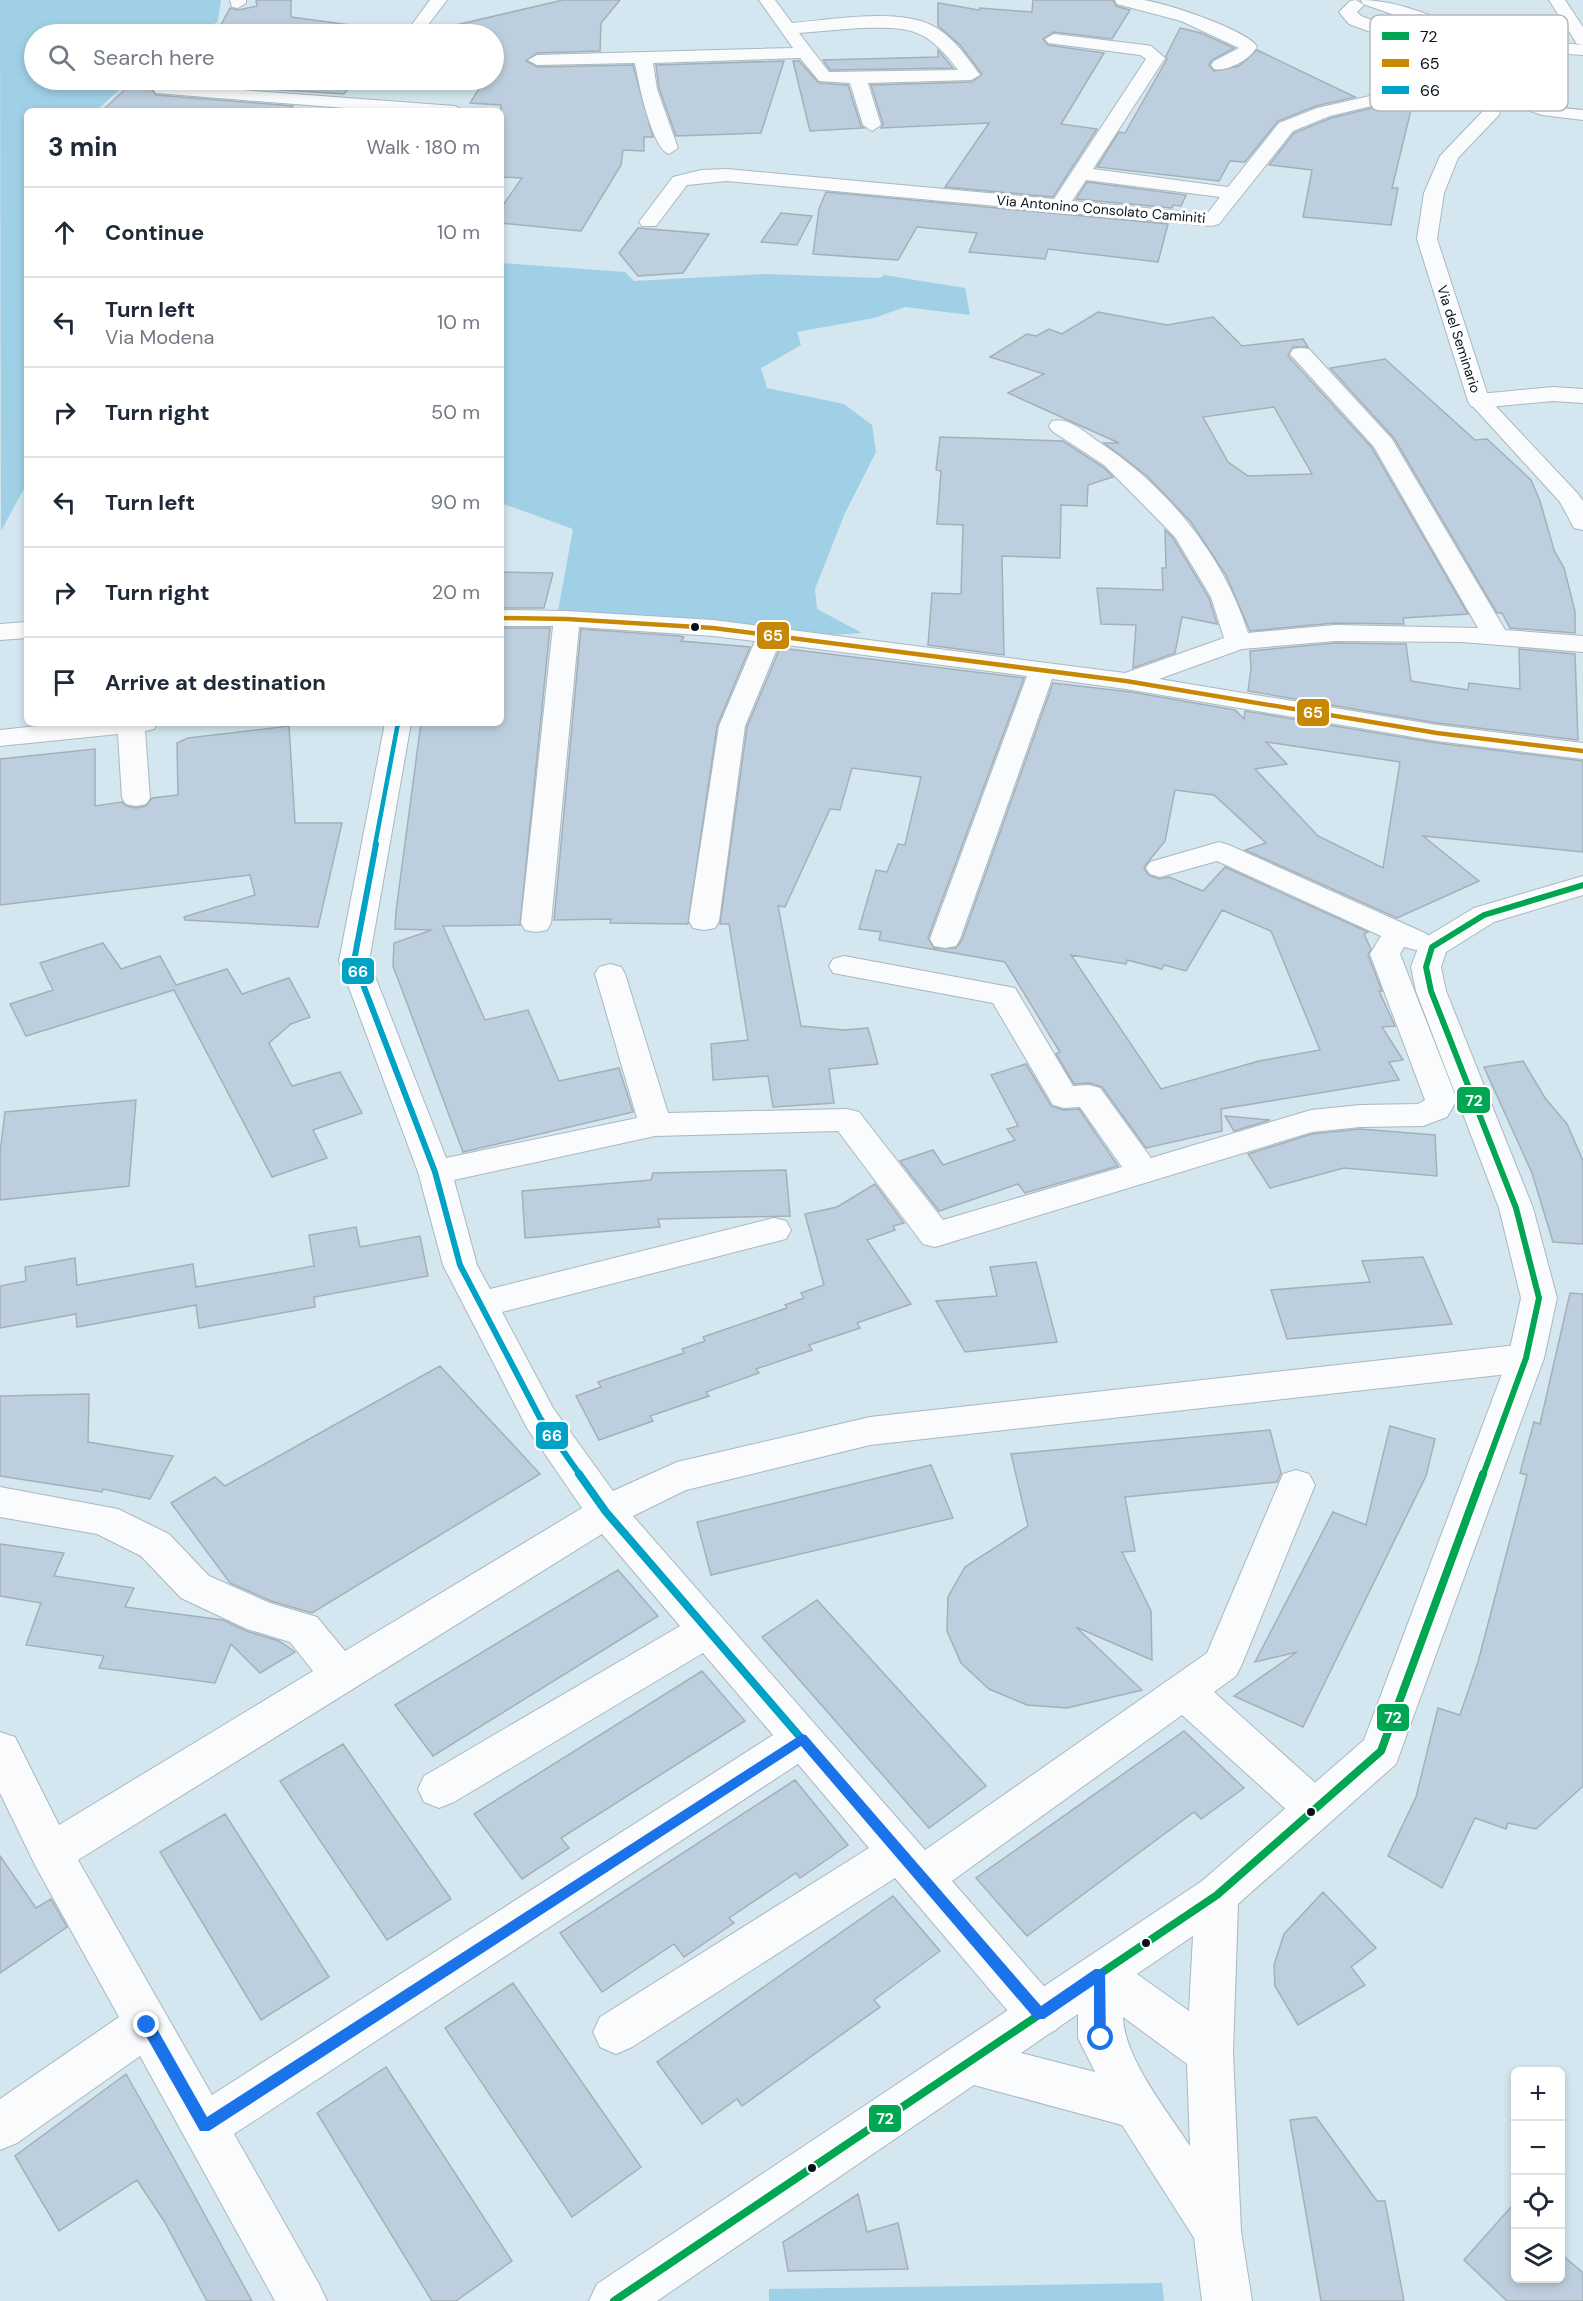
<!DOCTYPE html>
<meta charset="utf-8">
<style>
:root{--surface:#fff;--page:#f2f2f3;--text:#1f2937;--muted:#747a83;--line:#e0e1e3}
body{margin:0;font-family:"DM Sans",sans-serif;background:var(--page);color:var(--text)}
.controls{position:absolute;right:18px;bottom:18px;display:grid;overflow:hidden;border-radius:9px;box-shadow:0 3px 9px #0003}
.controls button{width:54px;height:54px;display:grid;place-items:center;padding:0;border:0;border-bottom:2px solid var(--line);background:var(--surface);color:var(--text);font:30px sans-serif}
.stop{position:absolute;width:18px;height:18px;margin:-14px;border:4px solid #1a73e8;border-radius:50%;background:#fff}
.stop.end{background:#1a73e8;border-color:#fff;box-shadow:0 2px 6px #0008}
.list{margin:0;padding:0;list-style:none}
h2{display:flex;justify-content:space-between;align-items:center;height:78px;margin:0;padding:0 24px;font-size:26px}
h2 small{font-size:20px;font-weight:400;color:var(--muted)}
.list li{display:grid;grid-template-columns:39px 1fr auto;gap:18px;align-items:center;box-sizing:border-box;height:90px;padding:0 24px;border-top:2px solid var(--line)}
.list b{display:block;font-size:22px;white-space:nowrap}
.list p{margin:0;font-size:20px;white-space:nowrap;color:var(--muted)}
.list em{font-size:20px;font-style:normal;color:var(--muted)}
.icon{flex:none;width:33px;height:33px;fill:none;stroke:currentColor;stroke-width:2;stroke-linecap:round;stroke-linejoin:round}
.map{position:relative;flex:none;width:1583px;height:2301px;overflow:hidden}
.search{position:absolute;background:var(--surface);box-shadow:0 3px 9px #0003;left:24px;top:24px;width:480px;height:66px;display:flex;align-items:center;gap:15px;box-sizing:border-box;padding:0 21px;border-radius:33px;color:var(--muted);font-size:22px}
.panel{position:absolute;background:var(--surface);box-shadow:0 3px 9px #0003;left:24px;top:108px;width:480px;height:618px;border-radius:9px}
.map>svg:first-child{display:block}
.green{fill:#a0d0e6}
.building{fill:#bdcfde;stroke:#a4b0b8;stroke-width:1.5;fill-rule:evenodd}
.lines{fill:none;stroke-linecap:round;stroke-linejoin:round}
.minor-casing{stroke:#aab8bf;stroke-width:2}
.major-casing{stroke:#aab8bf;stroke-width:2}
.minor{fill:#f9fbfd;fill-rule:evenodd}
.major{fill:#f9fbfd;fill-rule:evenodd}
.bus-1-far1-casing{stroke:#fff;stroke-width:10}
.bus-1-casing{stroke:#fff;stroke-width:12}
.bus-2-casing{stroke:#fff;stroke-width:8}
.bus-3-far2-casing{stroke:#fff;stroke-width:8}
.bus-3-far1-casing{stroke:#fff;stroke-width:10}
.bus-3-casing{stroke:#fff;stroke-width:12}
.bus-1-far1{stroke:#00a651;stroke-width:6}
.bus-1{stroke:#00a651;stroke-width:8}
.bus-2{stroke:#c78905;stroke-width:4.5}
.bus-3-far2{stroke:#00a2c5;stroke-width:4.5}
.bus-3-far1{stroke:#00a2c5;stroke-width:6}
.bus-3{stroke:#00a2c5;stroke-width:8}
.route{fill:#1a73e8}
.bus-dot{fill:#071319;stroke:#fff;stroke-width:2}
.labels{text-anchor:middle;dominant-baseline:central;stroke-width:6;stroke-linejoin:round;paint-order:stroke}
.far-street-label{font-size:14px;fill:#071319;stroke:#fff}
.key{fill:#fff;stroke:#b5b8ba;stroke-width:1.5}
.key-label{font-size:16px;fill:#071319}
.line-badge{stroke:#fff;stroke-width:2}
.badge-label{font-size:16px;text-anchor:middle;font-weight:bold;fill:#fff}
</style>
<div class="map">
<svg width="1583" height="2301" viewBox="0 0 1583 2301">
<rect width="100%" height="100%" fill="#d4e6ef"/>
<path class="green" d="M0 0H221L218 21 202 34H34V80H130L96 111H27V483L1 531Z
M501 263 625 272 634 281 765 274 880 278 884 275 965 288 970 315 905 307 874 318 797 332 801 345 761 368 767 388 844 404 872 425 876 452 845 513 815 589 817 609 862 633 829 635 558 611 573 529 501 503Z
M1162 2283 1164 2301H769V2289Z"/>
<path class="building" d="M256 0H291V17L373 28 407 27 403 34H216L230 8 238 10 257 6Z
M563 0H620L601 23 600 51 537 53 526 61 537 67 633 65 653 137H644V151L623 150 621 165 581 231 501 223V208L522 178 501 177V105L470 103 482 84 413 80H494V34H423L428 28 439 29Z
M1033 0H1113L1116 6 1130 10 1112 39 1054 32 1043 39 1048 45 1104 53 1061 124 1097 129 1053 197 945 187 989 123 881 128 883 124 871 85 972 82 982 74 960 45 938 26V3L979 10 980 8 1032 12Z
M1180 28 1201 33 1234 48 1212 60 1209 65 1214 71 1239 66 1257 50 1355 97 1316 106 1278 121 1245 162 1230 161 1219 181 1097 167 1119 132 1125 133 1167 59 1166 56Z
M938 50 953 68 830 70 823 60 938 57Z
M784 61 761 133 676 136 659 88 656 65Z
M793 61H799L819 83 848 85 861 126 864 128 810 131Z
M135 80H355L344 94 162 82 154 84 151 89 156 95 293 106 289 111H102Z
M1380 106 1411 110 1392 188H1398L1391 225 1303 217 1312 170 1269 165 1294 133 1331 118Z
M1087 182 1186 195 1181 206 1173 205 1172 208 1076 199Z
M826 192 1168 224 1158 262 1048 249 1045 259 969 252 977 233 917 227 898 260 813 254 819 209Z
M781 213 812 216 797 245 761 242Z
M638 228 709 234 683 273 638 276 619 253Z
M1098 312 1167 325 1213 317 1242 346 1303 339 1308 347H1293L1288 356 1372 448 1468 614 1403 618 1404 624 1335 623 1250 631 1226 575 1191 522 1147 476 1104 443H1119L1008 393 1044 374 990 357 1027 334 1036 336 1049 329 1062 334ZM1274 407 1312 474 1248 476 1228 462 1203 417Z
M1385 359 1475 440 1487 439 1531 480 1540 501 1554 550 1564 568 1575 611V633L1510 628 1502 613H1497L1394 438 1330 368Z
M940 437 1063 441 1103 467 1113 477 1088 485 1087 506 1061 505 1060 558 1002 556 1004 655 928 645 932 593 961 594 963 525 937 524 941 471 936 470Z
M1165 530 1173 538 1209 598 1217 624 1182 617 1175 653 1133 668 1136 625 1101 624 1097 588 1163 590 1162 568H1166Z
M501 572 553 573 544 608H501Z
M501 628H550L520 925 443 926 485 1020 528 1010 559 1081 619 1068 633 1112 463 1152 393 966 394 943 432 930 395 929 396 911 421 723H501Z
M581 629 680 636 684 637 681 641 750 647 717 726 688 924 610 923 611 919 554 920Z
M1335 643 1406 644 1411 681 1468 690 1469 683 1520 689 1519 649 1575 654 1578 740 1437 723 1248 691 1251 669 1250 651Z
M780 648 1024 678 928 938 934 948H956L962 940 1053 683 1131 692 1235 710 1244 719 1245 711 1437 743 1583 761V852L1423 836 1479 881 1397 918 1245 850 1266 843 1214 795 1175 790 1165 841 1144 867 1148 875 1159 879 1169 877 1203 891 1225 867 1368 932 1364 934 1371 949 1368 955 1382 991H1379L1395 1026 1382 1027 1403 1060 1389 1062 1399 1080 1221 1109 1222 1131 1146 1148 1102 1087 1090 1083 1074 1084 1056 1054 1060 1052 1005 962 879 940 881 932 859 929 876 870 887 872 898 844 905 845 921 777 852 768 840 810 830 809 785 907 778 906 801 1026 844 1030 868 1028 878 1064 829 1069 834 1103 773 1107 768 1076 713 1080 711 1044 748 1040 729 924H720L747 727ZM1266 742 1400 762 1383 868 1318 836 1255 769 1287 764ZM1222 910 1271 931 1320 1050 1259 1061 1161 1089 1071 955 1126 964 1127 960 1162 969 1164 965 1186 971Z
M289 726 295 823H342L318 927 185 920 184 917 255 895 250 875 0 905V759L95 749V806L122 802 126 806 136 808 146 806 152 798 178 795 177 743 188 738Z
M103 943 121 969 160 956 176 985 227 969 242 994 289 978 310 1017 291 1024 269 1043 292 1086 340 1072 362 1113 313 1130 327 1158 272 1177 174 990 26 1036 10 1004 53 990 40 963Z
M1523 1061 1545 1098 1567 1124 1583 1161V1244L1553 1242 1532 1173 1484 1067Z
M1026 1064 1051 1106 1063 1110 1079 1109 1118 1166 1025 1193 1018 1184 939 1211 900 1161 933 1150 943 1165 1015 1140 1007 1129 1018 1126 991 1075Z
M136 1100 129 1186 0 1200V1153L5 1112Z
M1225 1116 1270 1120 1234 1131Z
M1360 1129 1435 1135 1437 1176 1344 1168 1270 1188 1248 1154 1312 1134Z
M786 1170 790 1216 658 1219 660 1227 525 1238 522 1191 651 1180 653 1173Z
M875 1184 904 1223 893 1226 895 1230 867 1240 911 1304 857 1323 860 1328 809 1345 812 1350 756 1369 759 1373 706 1392 709 1396 650 1416 653 1421 599 1440 576 1396 601 1387 598 1382 684 1353 682 1349 705 1341 703 1337 787 1308 785 1305 804 1298 801 1293 824 1285 805 1214 837 1207Z
M356 1227 360 1247 420 1236 428 1276 314 1297 315 1307 199 1328 196 1305 77 1327 76 1314 0 1328V1286L26 1281 25 1267 75 1258 77 1285 193 1264 196 1287 314 1266 309 1235Z
M1423 1257 1452 1324 1287 1339 1271 1290 1370 1282 1362 1261Z
M1036 1262 1057 1342 965 1352 936 1301 997 1296 990 1267Z
M1570 1293 1583 1294V1786L1536 1829 1508 1823 1506 1829 1475 1818 1442 1888 1388 1856 1416 1797 1438 1708 1460 1715 1478 1662 1527 1475 1520 1473 1534 1422 1540 1424Z
M440 1366 540 1474 312 1613 271 1601 230 1583 171 1503 215 1477 225 1486Z
M89 1394 88 1442 173 1456 150 1499 103 1489 102 1492 0 1476V1396Z
M1390 1426 1435 1439 1426 1476 1303 1727 1234 1696 1297 1652 1255 1662 1333 1512 1366 1525Z
M1270 1430 1281 1473 1277 1482 1125 1497 1135 1551 1122 1552 1151 1611 1152 1660 1076 1627 1142 1690 1067 1708 1027 1705 989 1689 961 1663 947 1631 948 1597 965 1567 1028 1526 1011 1454Z
M931 1465 953 1518 711 1575 697 1522Z
M0 1544 64 1553 54 1576 134 1588 125 1607 223 1620 246 1631 279 1641 295 1652 260 1673 231 1644 215 1683 99 1668 104 1656 26 1645 41 1603 0 1596Z
M618 1570 658 1616 433 1756 395 1705Z
M817 1600 986 1786 929 1828 762 1637Z
M702 1671 745 1721 561 1838 569 1848 522 1879 474 1814Z
M1184 1731 1244 1788 1201 1819 1194 1812 1027 1936 976 1878Z
M343 1744 451 1899 387 1940 280 1781Z
M795 1780 848 1845 800 1878 796 1873 729 1918 734 1923 684 1957 674 1944 602 1992 560 1933Z
M225 1814 329 1977 261 2020 160 1852Z
M0 1856 36 1908 51 1899 67 1927 0 1973Z
M1323 1892 1376 1948 1351 1967 1365 1985 1298 2025 1275 1986 1274 1965 1284 1934Z
M893 1896 940 1951 874 2000 880 2007 742 2106 737 2099 702 2124 657 2062Z
M513 1983 641 2167 572 2217 445 2028Z
M386 2067 512 2261 456 2301H432L317 2113Z
M126 2074 173 2157 252 2301H207L164 2221 137 2180 59 2231 15 2156Z
M1316 2117 1377 2201H1385L1404 2301H1321L1290 2120Z
M858 2194 867 2232 898 2223 908 2269 788 2271 783 2242Z
M1511 2207 1515 2211V2278H1560V2253L1583 2273V2301H1507L1464 2260Z"/>
<g class="lines">
<g class="minor-casing">
<path id="minor" d="M230 0H246V3L238 8 232 7Z
M430 0H447L421 34H405Z
M759 0H775L792 23C832 20 895 8 931 25 952 35 967 57 980 75L971 80 868 83 881 125 872 131 863 125 850 83 819 81 800 58 653 63 657 89 678 148 669 154C652 149 638 81 635 63L537 65 528 60 537 55 793 48ZM859 28C910 27 926 27 958 70L829 72 799 33Z
M1115 0C1124 0 1134 0 1143 0 1166 3 1244 29 1257 46 1252 59 1227 72 1214 69L1211 65 1214 61 1239 48 1181 21 1117 4Z
M1356 0 1364 5 1357 12 1361 16 1448 48 1459 61 1453 81 1413 96 1330 116 1293 131 1219 224 1212 226 727 181 687 185 656 226H642L639 222 673 177 701 170 727 169 1054 199 1146 59 1140 55 1048 43 1045 39 1054 34 1145 45 1151 46 1165 58 1093 169 1228 187 1279 123 1317 108 1401 89 1439 74 1441 62 1436 56 1349 24 1339 12 1350 1ZM1086 180 1220 197 1207 214 1072 201Z
M1549 0H1565L1583 27V45L1577 44Z
M162 84 455 106 464 111H383L156 93 153 89 156 85Z
M1301 348 1309 349 1392 439 1505 630 1583 636V652L1462 642 1335 641 1242 649 1159 679 1437 725 1583 743V759L1437 741 1126 689 1052 679 960 939 956 946 945 948 934 946 930 939 1027 676 779 644 745 726 719 921 715 928 704 930 693 928 689 921 719 726 755 641 713 636 579 627 551 923 547 930 536 932 525 930 521 923 553 626H501V610L567 611 713 620 1125 673 1224 638 1211 597 1175 537 1104 465 1052 431 1049 426 1052 421C1069 417 1083 431 1096 440 1166 485 1223 554 1248 633L1335 625 1478 628 1374 447 1290 354 1293 349Z
M1553 387 1583 389V403L1553 401 1479 408 1471 406 1468 401 1471 396 1479 394Z
M27 622V638L0 640V624Z
M66 723H157L154 729 145 731 150 798 146 804 136 806 126 804 122 798 118 734 0 746V730Z
M385 723H411L369 961 446 1158 637 1118 595 974 599 967 610 964 621 967 625 974 668 1113 847 1109 859 1112 943 1220 1122 1167 1080 1107 1064 1108 1053 1105 993 1003 833 973 829 966 833 959 844 956 1015 988 1073 1086 1089 1085 1100 1088 1151 1158 1311 1110 1360 1105 1418 1104 1425 1100 1370 954 1381 936 1217 861 1160 877 1150 874 1146 868 1150 862 1219 842 1229 845 1427 934 1431 941 1427 948 1416 950 1404 947 1400 954 1457 1100 1447 1117 1423 1126 1360 1127 1312 1132 935 1247 923 1244 838 1131 655 1136 454 1180 477 1265 490 1289 774 1218 786 1221 791 1230 786 1239 774 1242 502 1312 553 1408 613 1491 677 1462 870 1417 1526 1344 1539 1348 1544 1358 1539 1368 1526 1372 870 1445 686 1490 633 1516 925 1850 1207 1653 1283 1474 1296 1470 1309 1474 1315 1485 1242 1664 1236 1676 1214 1692 1330 1796 1336 1809 1330 1822 1315 1828 1300 1822 1182 1715 952 1881 1056 2000 1063 2015 1056 2030 1040 2037 1024 2030 895 1878 632 2047 616 2054 600 2047 593 2032 600 2017 869 1848 798 1764 234 2134 319 2284 327 2301H275L140 2056 17 2143 0 2150V2099L119 2017 36 1867 0 1793V1732L15 1737 59 1825 313 1671 290 1642 247 1629 181 1598 141 1556 97 1534 0 1517V1487L118 1509 169 1534 209 1576 270 1603 317 1617 345 1651 582 1508 527 1428 443 1265 418 1172 339 961ZM602 1534 680 1626 424 1776 418 1789 424 1802 439 1808 454 1802 703 1653 773 1735 212 2095 78 1860Z"/>
</g>
<g class="major-casing">
<path id="major" d="M1361 0C1401 0 1438 20 1477 32 1511 42 1548 42 1583 45V55C1554 53 1516 48 1495 73 1509 103 1553 107 1583 110V120L1542 115 1502 101 1499 115 1458 158 1444 193 1437 239 1489 399 1578 494 1583 501V530L1574 528 1560 502 1468 401 1417 239 1424 193 1440 156 1484 110 1485 87 1477 73 1488 60 1510 48 1470 41 1363 4Z
M1583 876V895L1494 922 1446 952 1441 967 1446 991 1533 1208 1557 1298 1544 1358 1396 1764 1238 1904 1233 2053 1241 2231 1252 2301H1202L1194 2238 1122 2125 974 2085 657 2301H589L597 2284 1202 1881 1364 1740 1508 1358 1521 1298 1499 1208 1416 991 1411 967 1421 940 1474 908ZM1193 1936 1189 2011 1137 1974ZM1078 2014V2038L1095 2072 1021 2053ZM1123 2017 1187 2064 1190 2146C1168 2112 1124 2058 1123 2017Z"/>
</g>
<use href="#minor" class="minor"/>
<use href="#major" class="major"/>
<g class="bus-1-far1-casing">
<path id="bus-1-far1" d="M1483 1475 1526 1358 1539 1298 1516 1208 1431 991 1426 967 1432 947 1484 915 1583 885"/>
</g>
<g class="bus-1-casing">
<path id="bus-1" d="M614 2301 1217 1895 1381 1751 1483 1474"/>
</g>
<g class="bus-2-casing">
<path id="bus-2" d="M501 618 567 619 713 628 1126 681 1437 733 1583 751"/>
</g>
<g class="bus-3-far2-casing">
<path id="bus-3-far2" d="M375 845 398 723"/>
</g>
<g class="bus-3-far1-casing">
<path id="bus-3-far1" d="M376 844 354 961 435 1172 460 1265 540 1418 580 1475"/>
</g>
<g class="bus-3-casing">
<path id="bus-3" d="M579 1474 606 1512 1040 2015"/>
</g>
<use href="#bus-1-far1" class="bus-1-far1"/>
<use href="#bus-1" class="bus-1"/>
<use href="#bus-2" class="bus-2"/>
<use href="#bus-3-far2" class="bus-3-far2"/>
<use href="#bus-3-far1" class="bus-3-far1"/>
<use href="#bus-3" class="bus-3"/>
</g>
<path class="route" d="M802 1734 806 1735 1041 2006 1095 1969H1105L1106 2043 1101 2045 1094 2038V1985L1044 2019H1035L801 1746 209 2131H200L142 2029V2020H152L207 2117Z"/>
<g class="bus-dot">
<circle cx="695" cy="627" r="5"/>
<circle cx="1311" cy="1812" r="5"/>
<circle cx="1146" cy="1943" r="5"/>
<circle cx="812" cy="2168" r="5"/>
</g>
<g class="labels">
<g class="far-street-label">
<text transform="translate(1101 209) rotate(5)">Via Antonino Consolato Caminiti</text>
<text transform="translate(1459 339) rotate(72)">Via del Seminario</text>
</g>
</g>
<rect x="1370" y="15" width="198" height="96" rx="9" class="key"/>
<rect x="1382" y="32" width="27" height="8" fill="#00a651"/>
<rect x="1382" y="59" width="27" height="8" fill="#c78905"/>
<rect x="1382" y="86" width="27" height="8" fill="#00a2c5"/>
<g class="key-label">
<text x="1420" y="42">72</text>
<text x="1420" y="69">65</text>
<text x="1420" y="96">66</text>
</g>
<g class="line-badge">
<rect x="756" y="621" width="34" height="29" rx="6" fill="#c78905"/>
<rect x="1296" y="698" width="34" height="29" rx="6" fill="#c78905"/>
<rect x="341" y="957" width="34" height="28" rx="6" fill="#00a2c5"/>
<rect x="1456" y="1086" width="35" height="28" rx="6" fill="#00a651"/>
<rect x="535" y="1421" width="34" height="29" rx="6" fill="#00a2c5"/>
<rect x="1376" y="1703" width="34" height="29" rx="6" fill="#00a651"/>
<rect x="868" y="2104" width="34" height="29" rx="6" fill="#00a651"/>
</g>
<g class="badge-label">
<text x="773" y="641">65</text>
<text x="1313" y="718">65</text>
<text x="358" y="977">66</text>
<text x="1474" y="1106">72</text>
<text x="552" y="1441">66</text>
<text x="1393" y="1723">72</text>
<text x="885" y="2124">72</text>
</g>
</svg>
<div class="controls">
<button>+</button>
<button>−</button>
<button><svg class="icon" aria-label="locate" viewBox="0 0 24 24"><circle cx="12" cy="12" r="6"/><path d="M12 2v4M12 18v4M2 12h4M18 12h4"/></svg></button>
<button><svg class="icon" aria-label="layers" viewBox="0 0 24 24"><path d="M12 4l9 5-9 5-9-5zM3 14l9 5 9-5"/></svg></button>
</div>
<div class="stop" style="left:1101px;top:2038px"></div>
<div class="stop end" style="left:147px;top:2025px"></div>
<div class="search"><svg class="icon" aria-label="search" viewBox="0 0 24 24"><circle cx="10" cy="10" r="6"/><path d="M15 15l6 6"/></svg>Search here</div>
<section class="panel">
<h2>3 min<small>Walk · 180 m</small></h2>
<ul class="list">
<li><svg class="icon" aria-label="ahead" viewBox="0 0 24 24"><path d="M12 20V5M6 11l6-6 6 6"/></svg><div><b>Continue</b></div><em>10 m</em></li>
<li><svg class="icon" aria-label="left" viewBox="0 0 24 24"><path d="M17 20v-9H6M10 6l-5 5 5 5"/></svg><div><b>Turn left</b><p>Via Modena</p></div><em>10 m</em></li>
<li><svg class="icon" aria-label="right" viewBox="0 0 24 24"><path d="M7 20v-9h11M14 6l5 5-5 5"/></svg><div><b>Turn right</b></div><em>50 m</em></li>
<li><svg class="icon" aria-label="left" viewBox="0 0 24 24"><path d="M17 20v-9H6M10 6l-5 5 5 5"/></svg><div><b>Turn left</b></div><em>90 m</em></li>
<li><svg class="icon" aria-label="right" viewBox="0 0 24 24"><path d="M7 20v-9h11M14 6l5 5-5 5"/></svg><div><b>Turn right</b></div><em>20 m</em></li>
<li><svg class="icon" aria-label="arrive" viewBox="0 0 24 24"><path d="M6 21V4h12l-3 4 3 4H6"/></svg><div><b>Arrive at destination</b></div></li>
</ul>
</section>
</div>
